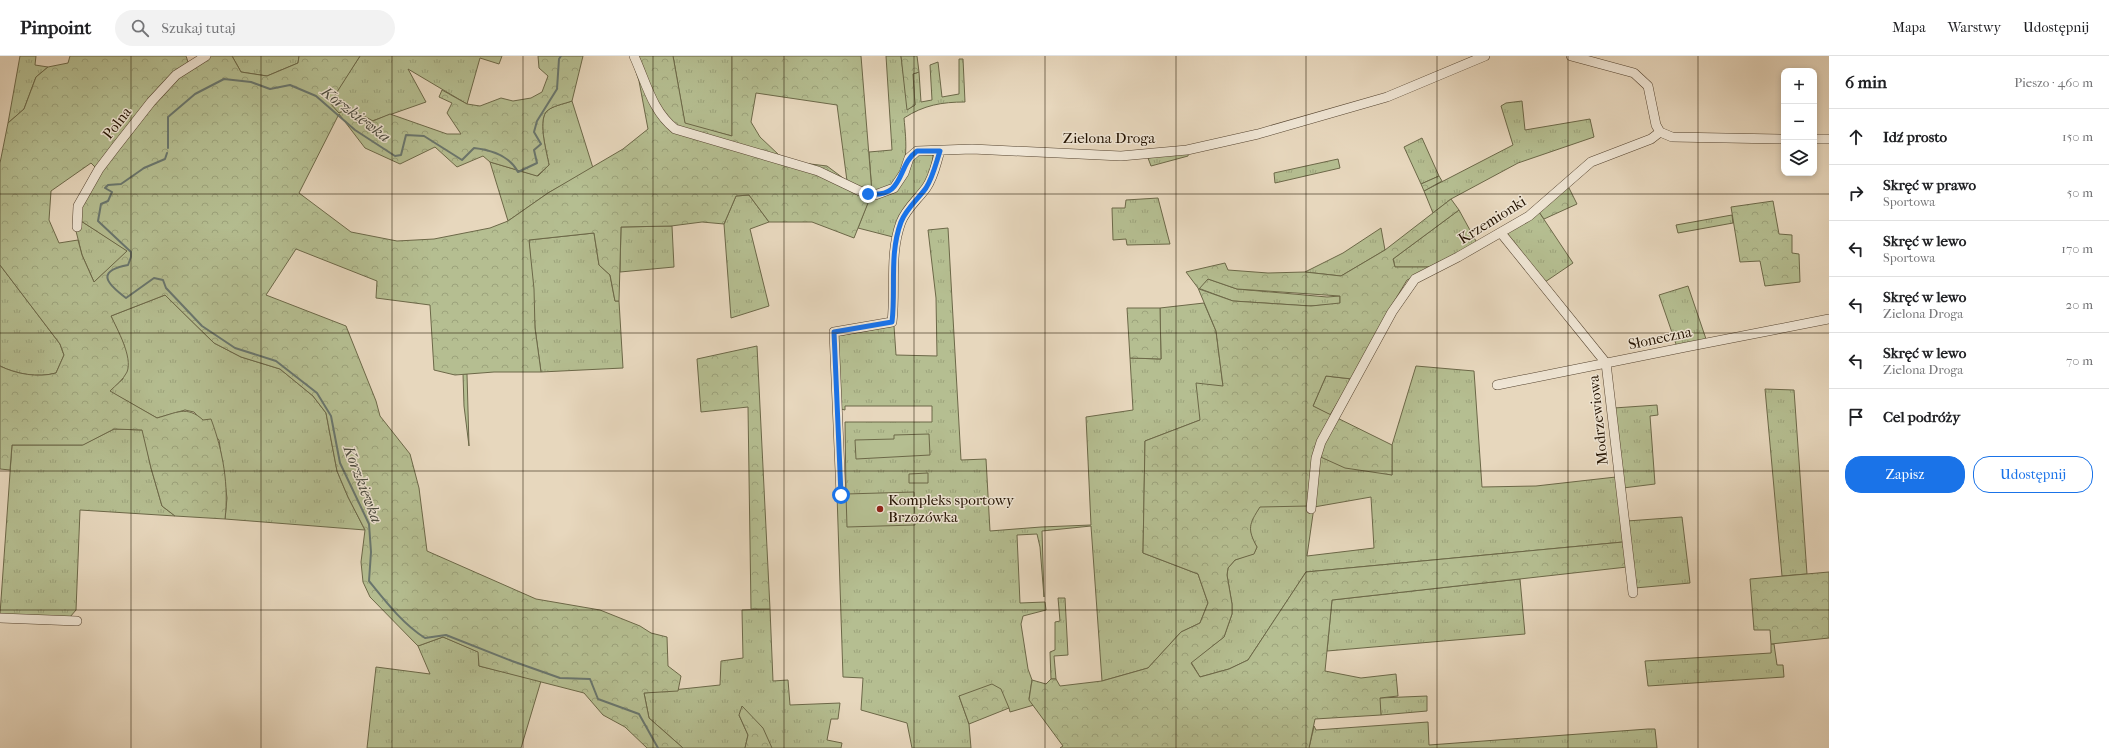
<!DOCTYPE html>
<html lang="pl">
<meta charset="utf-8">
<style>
:root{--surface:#fff;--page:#f2f2f2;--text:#202124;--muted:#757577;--line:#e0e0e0;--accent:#1a73e8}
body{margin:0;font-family:"IM FELL French Canon",serif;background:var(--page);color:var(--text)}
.controls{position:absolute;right:12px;top:12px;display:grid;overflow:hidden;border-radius:8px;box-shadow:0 2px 6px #0003}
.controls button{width:36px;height:36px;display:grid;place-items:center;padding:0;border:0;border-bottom:1px solid var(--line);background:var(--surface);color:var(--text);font:20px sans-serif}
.stop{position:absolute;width:12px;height:12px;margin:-9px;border:3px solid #1a73e8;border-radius:50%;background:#fff}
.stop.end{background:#1a73e8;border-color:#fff;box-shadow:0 1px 4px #0008}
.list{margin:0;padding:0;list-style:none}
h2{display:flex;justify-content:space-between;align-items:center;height:52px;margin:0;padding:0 16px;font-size:17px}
h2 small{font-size:13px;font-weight:400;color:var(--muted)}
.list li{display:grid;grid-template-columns:26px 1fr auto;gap:12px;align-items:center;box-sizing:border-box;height:56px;padding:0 16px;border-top:1px solid var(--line)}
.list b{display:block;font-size:15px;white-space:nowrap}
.list p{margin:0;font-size:13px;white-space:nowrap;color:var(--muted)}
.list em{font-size:13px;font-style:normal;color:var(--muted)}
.actions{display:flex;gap:8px;padding:12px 16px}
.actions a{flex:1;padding:9px 0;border:1px solid var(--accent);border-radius:16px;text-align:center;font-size:14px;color:var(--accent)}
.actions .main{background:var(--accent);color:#fff}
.icon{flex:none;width:22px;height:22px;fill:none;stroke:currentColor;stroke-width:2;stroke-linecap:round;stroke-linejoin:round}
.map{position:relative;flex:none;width:1829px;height:692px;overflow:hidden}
header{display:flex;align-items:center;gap:24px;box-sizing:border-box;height:56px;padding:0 20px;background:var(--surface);border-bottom:1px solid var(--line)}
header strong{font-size:19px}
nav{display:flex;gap:22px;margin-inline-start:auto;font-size:14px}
.search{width:280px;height:36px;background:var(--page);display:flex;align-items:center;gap:10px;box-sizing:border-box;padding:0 14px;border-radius:22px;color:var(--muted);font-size:15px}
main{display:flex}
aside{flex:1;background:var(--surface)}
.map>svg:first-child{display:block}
.grass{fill:url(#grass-tufts);stroke:#6c6848;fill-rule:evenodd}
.forest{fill:url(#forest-crowns);stroke:#6c6848;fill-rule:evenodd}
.pitch{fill:#b5be91;stroke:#6c6848}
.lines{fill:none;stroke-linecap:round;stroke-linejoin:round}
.stream{stroke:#69766e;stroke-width:2}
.minor-casing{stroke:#54432f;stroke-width:10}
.minor{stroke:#efe5d4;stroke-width:9}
.route{stroke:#1a73e8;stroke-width:5}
.grid{fill:none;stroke:#231200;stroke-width:1;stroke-opacity:0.55}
.poi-dot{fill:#8f2418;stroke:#efe5d4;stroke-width:1.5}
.labels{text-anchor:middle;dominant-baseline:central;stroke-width:3;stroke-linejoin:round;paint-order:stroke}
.street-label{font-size:15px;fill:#231200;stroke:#efe5d4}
.poi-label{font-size:15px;fill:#231200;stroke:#efe5d4;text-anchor:start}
.water-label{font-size:16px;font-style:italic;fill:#4c4c40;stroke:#efe5d4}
</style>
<header>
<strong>Pinpoint</strong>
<div class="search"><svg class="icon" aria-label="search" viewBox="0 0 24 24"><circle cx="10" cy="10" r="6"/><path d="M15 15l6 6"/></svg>Szukaj tutaj</div>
<nav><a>Mapa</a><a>Warstwy</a><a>Udostępnij</a></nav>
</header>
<main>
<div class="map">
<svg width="1829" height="692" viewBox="0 0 1829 692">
<defs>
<pattern id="grass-tufts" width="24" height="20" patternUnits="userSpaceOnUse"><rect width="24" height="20" fill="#b5be91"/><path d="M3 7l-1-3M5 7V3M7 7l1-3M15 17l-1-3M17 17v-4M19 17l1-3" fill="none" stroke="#9ba27b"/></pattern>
<pattern id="forest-crowns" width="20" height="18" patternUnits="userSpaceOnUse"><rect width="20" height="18" fill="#b5be91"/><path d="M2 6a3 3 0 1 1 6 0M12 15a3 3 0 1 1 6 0" fill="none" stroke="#9ba27b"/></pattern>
</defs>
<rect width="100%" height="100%" fill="#e7d7bd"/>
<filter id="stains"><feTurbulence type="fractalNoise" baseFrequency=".005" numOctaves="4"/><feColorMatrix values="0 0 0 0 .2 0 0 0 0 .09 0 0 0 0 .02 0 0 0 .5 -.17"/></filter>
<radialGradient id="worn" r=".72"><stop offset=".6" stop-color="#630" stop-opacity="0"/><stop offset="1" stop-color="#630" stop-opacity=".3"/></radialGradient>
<path class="grass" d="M20 0H36L35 9 48 11 36 21 24 53 8 67Z
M232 0H299L298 7 267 20 241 16Z
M360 0H502L499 8 480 2 467 48 408 13 426 46 372 65 350 52 339 57 329 47Z
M673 0H732V80L685 68Z
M886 0H901L908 53 915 49 913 18 919 16 921 46 932 44 930 9 938 6 942 41 959 38V3H963L965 46C942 46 924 49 904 62 906 85 911 119 887 133 883 135 876 136 872 137L869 96 892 94Z
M572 45 593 112 548 137 508 165 490 106 538 120 549 109C547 97 538 67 546 56 551 50 564 48 572 45Z
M1522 45 1525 74 1590 63 1594 81 1518 107 1451 143 1433 157 1424 135 1513 89 1501 50 1506 47Z
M1422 82 1439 120 1421 128 1404 91Z
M930 96 933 100C930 130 908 157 893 181L858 172 870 141 883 140 916 98Z
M1189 96 1188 100 1151 110 1148 102Z
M1338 103 1340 112 1275 127 1274 117Z
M749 139 769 166 750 173 769 250 731 262 724 168 736 140Z
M1158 142 1170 188 1127 189 1126 183 1113 184 1112 152H1125L1126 144Z
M1459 154 1477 187 1435 211H1395L1393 203Z
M1539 156 1573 207 1545 226 1505 178Z
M1732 159 1733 167 1678 177 1676 169Z
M81 165 128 195 94 226 82 199 76 175Z
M672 170 674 211 620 216 621 171Z
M948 172 961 404 986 403 990 475 1041 471 1091 469 1086 361 1133 354 1130 302 1161 303 1160 252 1204 247 1216 275 1223 330 1200 364 1145 385 1143 497 1198 518 1208 547 1200 567 1181 576 1148 612 1102 625 1091 470 1042 475 1044 541 1040 491 1037 478 1017 479 1020 547 1045 546 1046 554 1023 560 1021 568 1028 613 1032 624 1029 643 1034 649 1010 656 1009 652 959 640 969 668 971 692H912L907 667 861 654 863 622 843 621 837 438H846L845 366H932V350H845V354L841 353 837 280 894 270 896 299 937 300 936 242 928 174Z
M1381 172 1385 194 1341 220 1305 216 1343 197Z
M594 177 599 209 610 219 615 245H619L623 312 541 316 535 272 529 184Z
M0 209 60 288 64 299 56 317C38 322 16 318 0 310Z
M1208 223 1237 233 1327 241 1340 240V248L1309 250 1233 245 1198 232Z
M1688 230 1706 283 1677 291 1659 239Z
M165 239 214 287 241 301 280 313 313 340 326 357 337 415 348 441 365 474 225 463 227 442 219 384 194 356 185 354 157 362 109 335 123 323 124 289 111 260Z
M1416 310 1474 315 1482 431 1536 430 1616 421 1623 486 1306 516 1248 604 1229 613 1200 621 1191 606 1224 581 1232 558V548L1227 519 1228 512 1235 504 1254 497 1257 491C1252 483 1248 475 1251 465 1256 448 1299 412 1314 398L1392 419V389ZM1371 441 1374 492 1307 500 1314 451Z
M463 318H467L469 390 464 350Z
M1326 320 1352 323 1330 359 1313 350Z
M1765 333 1794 334 1807 518 1782 520Z
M1657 349 1658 359 1650 360 1655 428 1623 432 1614 352Z
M114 373 143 374 151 412 162 450 175 460 80 454 76 554 70 561 0 558 12 389H82Z
M1682 461 1690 527 1635 532 1627 465Z
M1520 523 1525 578 1327 595 1332 544Z
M1058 542H1065L1068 599 1054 600 1056 623H1051L1050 596 1055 594V566L1060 565Z
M770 553 773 625 788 624 790 649 840 647 838 663H831L827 684 842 687 841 692H772L739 659 748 679 745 692H683L649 662 644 637 720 629 721 605 743 602 742 554Z
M443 581 479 596V610L541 625 521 692H367L376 611 430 618 418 590Z
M1771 588H1774L1777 609H1783L1784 621 1648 630 1645 605 1771 597Z
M1427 640V655L1381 659 1379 642Z
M1428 666 1429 689 1648 673H1655L1657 692H1309L1314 670 1316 674Z"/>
<path class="forest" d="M70 0H186L188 6 96 112 91 107 51 135 49 164 59 187 78 184 82 199 94 226 127 195 81 165V150L103 113 154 46 178 21 192 11 211 0H232L241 16 267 20 298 7 299 0H360L330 47 339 57 350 52 373 65 390 58 447 78H461L447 57 452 47 439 41 442 34 467 48 480 50 501 42 513 45 531 42 542 36 548 20 539 12 538 0H583L572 45C564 48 551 50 546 56 538 67 547 97 549 109L537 120 490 106 483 100 457 111 435 91 400 108 365 92 339 58 299 137 351 176 397 185 434 183 490 172 508 165 548 137 623 93 648 73 639 25 631 0H673L685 67 732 80V0H861L872 137 854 182 812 166H769L749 139 736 140 724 168 702 166 671 170 621 171 619 245H615L610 219 599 209 594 177 529 184 534 233 535 272 541 316H494L455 319 434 314 430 249 376 242 377 225 296 193 266 239 346 270 376 345 380 360 410 398 419 432 427 495 536 543 600 554 640 570 651 577 667 581 668 610 681 620 678 635 644 637 649 662 683 692H647L625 671 603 659 584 637 479 610 478 596 443 581 418 590 370 541 363 526 361 506 365 474 348 441 337 415 326 357 313 340 280 313 241 301 214 287 165 239 111 260C117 273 133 301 127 316 123 324 116 329 110 335L157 362C176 357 187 349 203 364L211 363C223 395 229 430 225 463L175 460 162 450 151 412 142 374 114 373 83 389H12L10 414 0 413V310C16 318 38 322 56 317L64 299 60 288 0 209V107L8 67 24 53 36 21 48 11 68 7ZM756 37 837 49 847 125 827 110 794 106 779 99 760 81 751 66Z
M901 0H917L919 16 913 18 915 49 907 54Z
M1439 120 1442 125 1424 135 1421 128Z
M1568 130 1577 148 1544 163 1539 156Z
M1451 143 1459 154 1393 203 1395 211H1435L1407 224 1395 244 1352 323 1326 320 1313 350 1392 389V419L1345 412 1314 398 1308 450 1260 451C1249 468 1247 473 1257 491L1254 498 1235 504 1228 512 1227 519 1232 548V558L1224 581 1191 607 1200 621 1229 613 1248 604 1306 516 1623 486 1627 511 1332 544 1325 615 1361 622 1396 618 1398 640 1380 642 1381 659 1315 663 1309 692H1060L1063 690 1029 644 1032 624 1046 628 1051 623H1056L1060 630 1102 625 1148 612 1181 576 1200 567 1208 547 1198 518 1143 497 1145 385 1200 364 1196 327 1223 330 1216 275 1198 232 1186 216 1225 207 1228 214 1268 217 1305 216 1341 220 1385 194ZM1208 223 1237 233 1340 240V247L1311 250 1233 245 1199 233Z
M1773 145 1779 178 1792 179V197L1799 198 1800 226 1765 230 1760 205 1740 206 1731 151Z
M1127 252H1160L1161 303 1130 302Z
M757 290 770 553H751L748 351 701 356 697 303Z
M1829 516V582L1771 588 1770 574H1754L1750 523Z
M992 628 1001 633 1009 652 969 668 959 640Z
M742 650 763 672 772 692H745L748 679 739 659Z"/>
<path class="pitch" d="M929 378 930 399 856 403 855 384 894 383V379Z
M928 417V427H909V418Z
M914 436 915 469 847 471 846 438Z"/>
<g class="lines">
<path class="stream" d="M168 92V61L195 38 224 23 251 26 270 33 290 29 316 40 355 74 395 100 401 99 406 79 424 80 462 104 474 92C491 94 510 100 518 116L537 107 534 94 541 88 534 76 537 65 557 33 559 3 561 0
M167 97 165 103 144 112 121 128 108 129 105 132 112 136 108 145 101 148 98 165 131 196V201L128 209C96 215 106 227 126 242L154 222 163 224 166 232 202 270 235 292 276 305 317 337 331 360 340 407 369 468 371 496 369 525C386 546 403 568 425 582L446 579 512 605 560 622 590 623 598 643 639 658 658 692"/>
<g class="minor-casing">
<path id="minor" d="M634 0C646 26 652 55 675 73L818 115 862 136 875 139 894 132 904 117 909 102 917 95 972 93 1121 100 1187 94 1258 78 1387 41 1485 0
M1571 0 1634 17 1648 30 1656 69 1660 76 1672 81 1784 83
M1814 83H1829
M77 171 78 150 99 113 115 92 151 46 176 19 206 0
M1501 177 1606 307 1633 537
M1497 329C1608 307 1718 284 1829 263
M841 439 834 276 892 266C896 233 889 198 901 166 906 153 918 143 926 132 934 121 936 107 940 95
M1311 453 1316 402 1321 386 1392 256 1415 223 1458 201 1529 160 1591 106 1651 83 1660 76
M0 562 77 565"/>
</g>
<use href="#minor" class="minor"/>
</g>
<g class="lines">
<path class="route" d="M841 439 834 276 892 266C896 233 889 198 901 166 906 153 918 143 926 132 933 121 936 107 940 95H917C896 110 906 142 868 138"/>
</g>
<path class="grid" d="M131 0V692M261 0V692M392 0V692M523 0V692M653 0V692M784 0V692M914 0V692M1045 0V692M1176 0V692M1306 0V692M1437 0V692M1568 0V692M1698 0V692M0 138H1829M0 277H1829M0 415H1829M0 554H1829"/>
<circle class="poi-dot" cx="880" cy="453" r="4"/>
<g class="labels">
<g class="street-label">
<text transform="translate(117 67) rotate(-52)">Polna</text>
<text x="1109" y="82">Zielona Droga</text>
<text transform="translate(1492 164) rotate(-32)">Krzemionki</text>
<text transform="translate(1660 282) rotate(-12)">Słoneczna</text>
<text transform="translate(1598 364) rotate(-96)">Modrzewiowa</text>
</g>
<g class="poi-label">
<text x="888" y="444">Kompleks sportowy<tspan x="888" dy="17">Brzozówka</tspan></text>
</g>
<g class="water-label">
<text transform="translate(356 58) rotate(37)">Korzkiewka</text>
<text transform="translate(363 428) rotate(69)">Korzkiewka</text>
</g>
</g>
<rect width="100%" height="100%" filter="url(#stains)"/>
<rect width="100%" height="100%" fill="url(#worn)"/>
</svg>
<div class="controls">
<button>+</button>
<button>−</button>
<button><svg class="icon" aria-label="layers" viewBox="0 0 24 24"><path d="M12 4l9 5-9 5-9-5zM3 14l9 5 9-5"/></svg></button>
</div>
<div class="stop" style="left:841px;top:439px"></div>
<div class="stop end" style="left:868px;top:138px"></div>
</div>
<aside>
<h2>6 min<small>Pieszo · 460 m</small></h2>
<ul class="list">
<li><svg class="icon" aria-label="ahead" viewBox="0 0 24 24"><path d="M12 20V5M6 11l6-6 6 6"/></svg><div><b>Idź prosto</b></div><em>150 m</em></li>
<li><svg class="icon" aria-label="right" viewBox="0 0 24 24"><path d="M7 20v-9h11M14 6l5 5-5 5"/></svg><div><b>Skręć w prawo</b><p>Sportowa</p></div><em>50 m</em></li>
<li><svg class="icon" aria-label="left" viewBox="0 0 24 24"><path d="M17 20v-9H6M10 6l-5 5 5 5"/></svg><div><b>Skręć w lewo</b><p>Sportowa</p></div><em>170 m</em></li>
<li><svg class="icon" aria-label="left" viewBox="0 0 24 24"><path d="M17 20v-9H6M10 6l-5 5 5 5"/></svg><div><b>Skręć w lewo</b><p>Zielona Droga</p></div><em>20 m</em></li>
<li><svg class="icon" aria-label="left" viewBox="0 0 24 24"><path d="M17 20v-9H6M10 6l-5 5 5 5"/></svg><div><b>Skręć w lewo</b><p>Zielona Droga</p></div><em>70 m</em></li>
<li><svg class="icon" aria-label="arrive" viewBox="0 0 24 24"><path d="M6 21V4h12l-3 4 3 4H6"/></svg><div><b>Cel podróży</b></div></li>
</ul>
<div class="actions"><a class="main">Zapisz</a><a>Udostępnij</a></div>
</aside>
</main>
